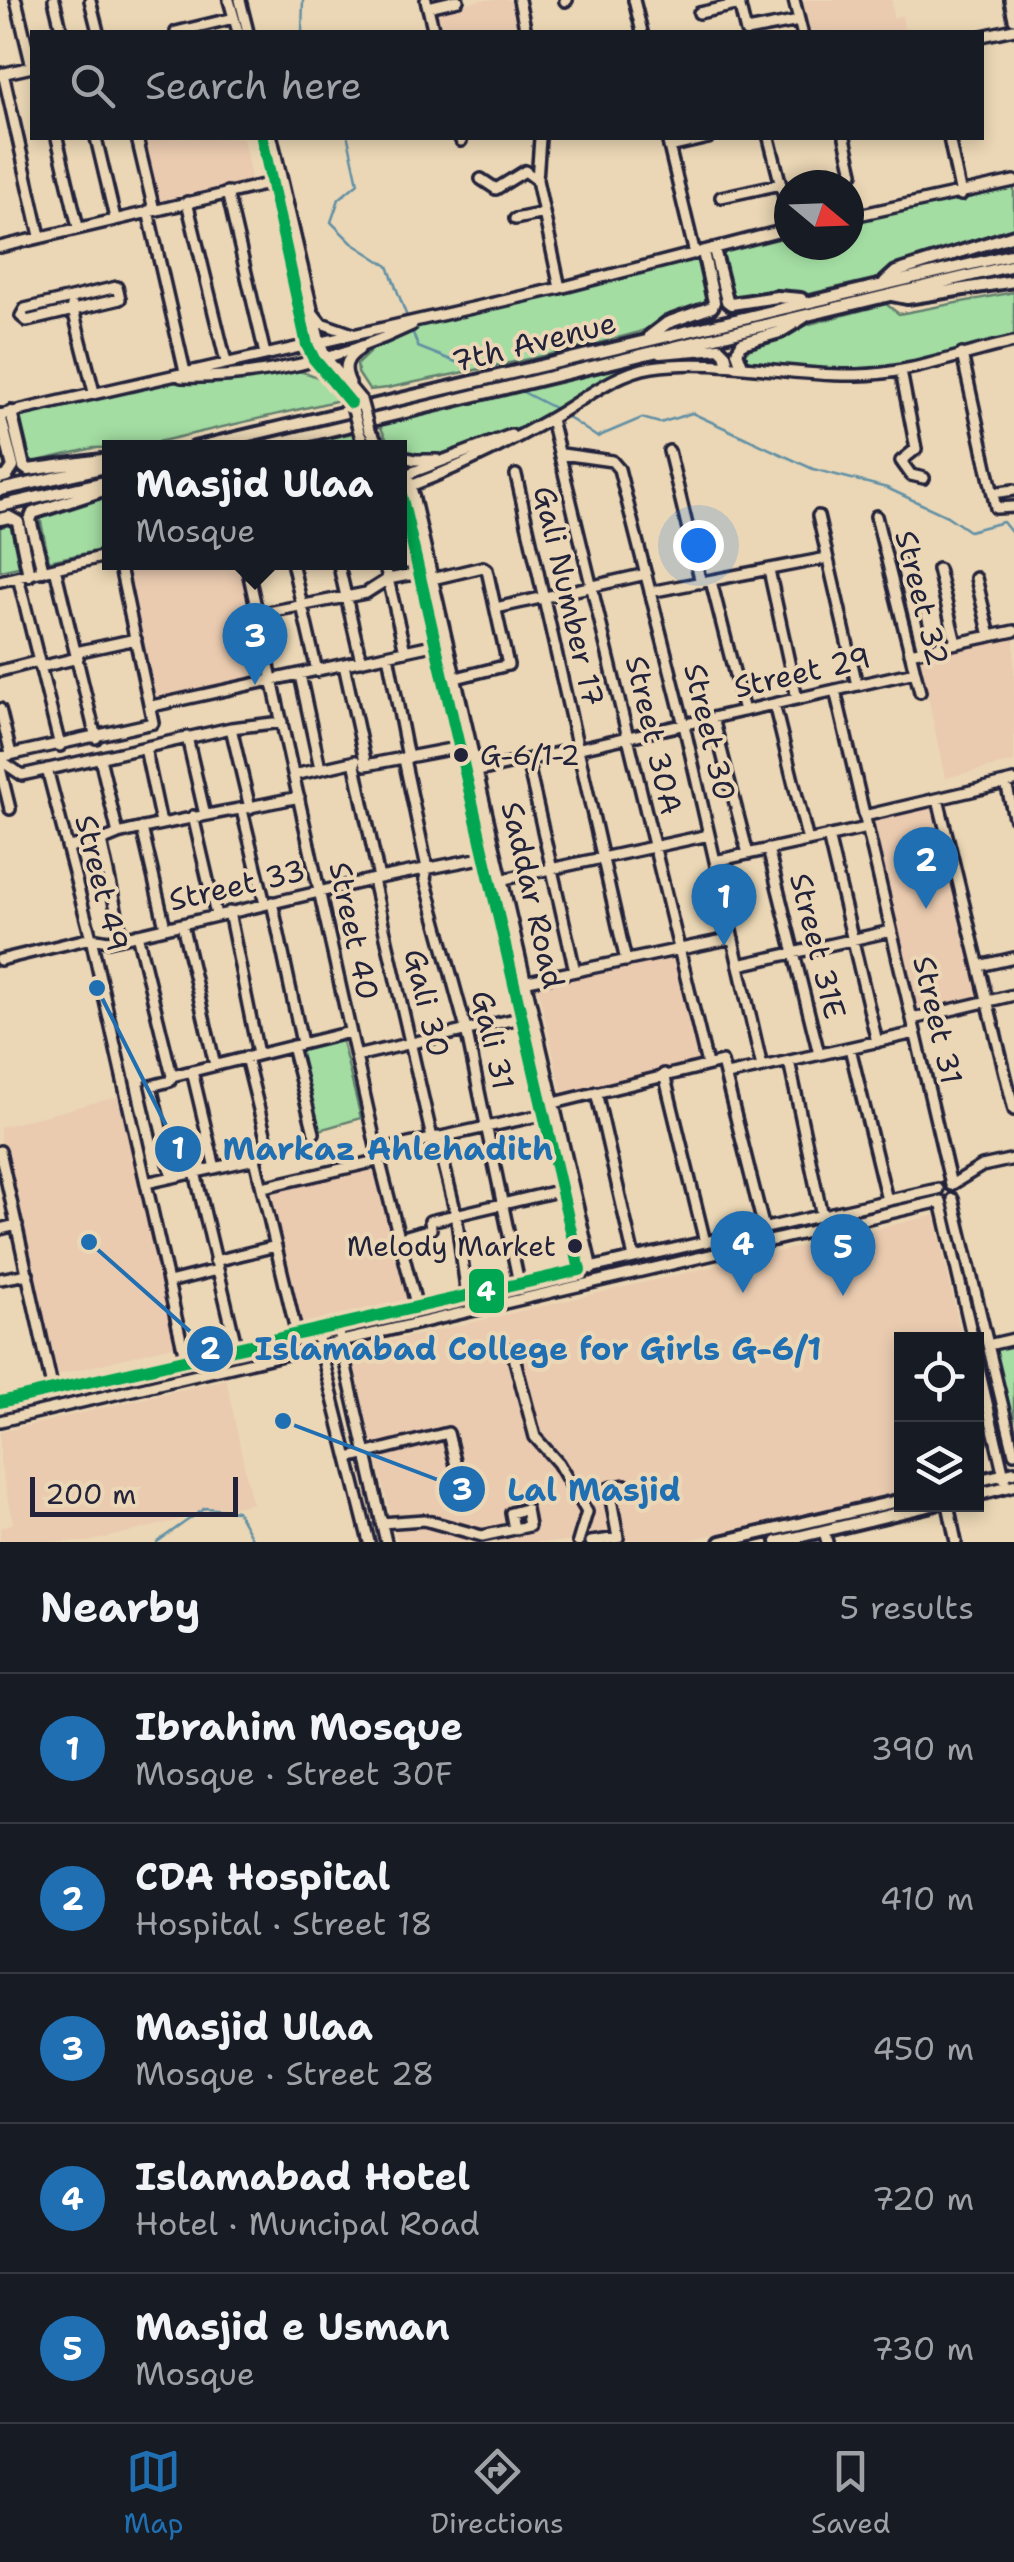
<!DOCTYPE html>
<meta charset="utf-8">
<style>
:root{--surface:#171b24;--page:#242831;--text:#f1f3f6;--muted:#9ea1a6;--line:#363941;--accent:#1f6fb2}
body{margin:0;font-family:"Shantell Sans",sans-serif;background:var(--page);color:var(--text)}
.controls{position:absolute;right:30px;bottom:30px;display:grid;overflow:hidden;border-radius:0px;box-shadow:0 5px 15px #0003}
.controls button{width:90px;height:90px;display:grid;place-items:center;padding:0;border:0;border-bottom:2px solid var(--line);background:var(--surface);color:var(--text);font:50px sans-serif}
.compass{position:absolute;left:774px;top:170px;width:90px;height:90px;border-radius:50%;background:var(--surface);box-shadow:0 5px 15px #0003;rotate:109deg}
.scale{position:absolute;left:30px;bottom:25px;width:208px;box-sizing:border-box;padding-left:10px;border:5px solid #22223b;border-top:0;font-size:28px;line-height:35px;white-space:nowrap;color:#22223b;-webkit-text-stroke:8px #ebd7b5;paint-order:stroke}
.you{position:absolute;left:698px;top:545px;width:35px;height:35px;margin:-25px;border:8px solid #fff;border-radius:50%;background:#1a73e8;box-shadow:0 0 0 15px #1a73e833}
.badge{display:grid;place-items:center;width:65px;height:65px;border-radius:50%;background:var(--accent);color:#fff;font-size:32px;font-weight:700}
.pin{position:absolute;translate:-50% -82px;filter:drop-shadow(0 2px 5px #0008)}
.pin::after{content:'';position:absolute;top:52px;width:35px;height:30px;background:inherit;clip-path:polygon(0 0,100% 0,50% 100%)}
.popup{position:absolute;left:102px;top:440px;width:305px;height:130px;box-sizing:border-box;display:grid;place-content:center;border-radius:0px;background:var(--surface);filter:drop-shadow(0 2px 8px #0005);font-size:32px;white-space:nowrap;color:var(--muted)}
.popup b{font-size:38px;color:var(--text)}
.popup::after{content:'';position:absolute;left:50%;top:100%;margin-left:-20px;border:20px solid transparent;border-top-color:var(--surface)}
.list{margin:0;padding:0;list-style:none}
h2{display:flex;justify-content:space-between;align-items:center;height:130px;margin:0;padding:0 40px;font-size:42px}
h2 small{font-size:32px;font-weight:400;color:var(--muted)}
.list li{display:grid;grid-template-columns:65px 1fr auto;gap:30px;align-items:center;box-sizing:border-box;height:150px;padding:0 40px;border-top:2px solid var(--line)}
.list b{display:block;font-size:38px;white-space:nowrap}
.list p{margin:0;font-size:32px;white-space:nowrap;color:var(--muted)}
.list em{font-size:32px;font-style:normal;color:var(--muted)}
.icon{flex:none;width:55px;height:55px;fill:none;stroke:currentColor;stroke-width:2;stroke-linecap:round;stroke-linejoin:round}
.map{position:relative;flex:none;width:1014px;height:1542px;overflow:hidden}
.search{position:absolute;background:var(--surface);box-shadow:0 5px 15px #0003;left:30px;right:30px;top:30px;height:110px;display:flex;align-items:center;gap:25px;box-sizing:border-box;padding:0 35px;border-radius:0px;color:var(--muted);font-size:38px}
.sheet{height:880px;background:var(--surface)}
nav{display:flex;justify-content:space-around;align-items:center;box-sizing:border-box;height:140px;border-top:2px solid var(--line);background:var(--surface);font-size:28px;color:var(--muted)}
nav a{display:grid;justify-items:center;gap:5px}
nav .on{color:var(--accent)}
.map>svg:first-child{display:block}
.built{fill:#eacbb0}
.green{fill:#a3dda2;stroke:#62806e;stroke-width:2.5}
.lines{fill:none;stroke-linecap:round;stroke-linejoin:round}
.stream{stroke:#6290a5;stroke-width:2.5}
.minor-casing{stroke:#22223b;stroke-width:16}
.major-casing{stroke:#22223b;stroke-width:18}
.minor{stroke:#ebd7b5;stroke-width:9}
.major{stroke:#ebd7b5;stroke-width:10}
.minor-bridge-casing{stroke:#22223b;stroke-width:16;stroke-linecap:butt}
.minor-bridge{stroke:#ebd7b5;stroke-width:9}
.bus-1-casing{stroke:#ebd7b5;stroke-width:20}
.bus-1{stroke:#00a651;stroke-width:12}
.bus-dot{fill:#22223b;stroke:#ebd7b5;stroke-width:4}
.labels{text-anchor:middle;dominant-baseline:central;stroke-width:8;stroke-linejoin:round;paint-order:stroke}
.bus-label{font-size:28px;fill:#22223b;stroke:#ebd7b5;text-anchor:start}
.street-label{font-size:30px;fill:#22223b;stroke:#ebd7b5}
.leader{fill:none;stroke:#1f6fb2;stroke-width:4}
.callout-dot{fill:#1f6fb2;stroke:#ebd7b5;stroke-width:4}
.mark-label{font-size:30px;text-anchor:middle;font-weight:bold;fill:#fff}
.callout-label{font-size:32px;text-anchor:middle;font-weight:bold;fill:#1f6fb2;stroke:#ebd7b5;stroke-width:8;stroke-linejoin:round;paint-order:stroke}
.line-badge{stroke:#ebd7b5;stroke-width:4}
.badge-label{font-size:28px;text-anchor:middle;font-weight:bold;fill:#fff}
</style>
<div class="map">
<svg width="1014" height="1542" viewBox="0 0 1014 1542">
<rect width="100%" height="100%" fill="#ebd7b5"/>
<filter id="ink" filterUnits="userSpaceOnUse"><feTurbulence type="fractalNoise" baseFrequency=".01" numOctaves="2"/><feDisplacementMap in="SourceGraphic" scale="20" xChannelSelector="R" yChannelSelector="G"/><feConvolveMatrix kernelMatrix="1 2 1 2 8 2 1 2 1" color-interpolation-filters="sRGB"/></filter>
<g filter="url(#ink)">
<path class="built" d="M482 0H513L520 32H436L431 11Z
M802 0H892L893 17 902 16 905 32H808Z
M139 138H243L252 183 153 204Z
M122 563H241L269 676 155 702Z
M1014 637V762L945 778 920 659Z
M936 803 986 999 913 1015 869 819Z
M677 955 701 1062 563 1098 537 984Z
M120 1096 177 1345 58 1375 0 1138V1127Z
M379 1163 413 1301 299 1330 265 1189Z
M935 1215 962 1339 902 1340 901 1491 681 1542H398L348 1351Z
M226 1379 252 1503 88 1542H0V1528L13 1523 0 1462V1432Z"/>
<path class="green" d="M1014 185V235L889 270 883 277 809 294 783 291 734 297 723 256 726 251 789 235V245H849V222Z
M700 255 710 300 708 307C682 313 660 325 636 333 555 356 471 370 388 388L369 390 358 373 357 364 373 349 429 319Z
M1014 292V342L886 373H815L748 363 742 358 746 348 787 336 806 325 886 304 899 314Z
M656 358 661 360 628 370 517 429 443 453 419 454 400 449 387 440 379 424Z
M283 370C311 370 325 379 344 399L136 447 94 448 29 463 26 459 18 422 22 413 169 379Z
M352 427 363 447 265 448Z
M110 493V548L49 561 40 517 42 511Z
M14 519 24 562 18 567 0 571V522Z
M341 1037 361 1118 316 1131 294 1046Z
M1014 1342V1428L995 1347Z"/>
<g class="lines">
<path class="stream" d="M302 32 303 0
M348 138 358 183 339 199 331 222 352 243 388 266 407 317
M412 330 418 347 466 366
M521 391 556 409
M566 416 597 437 642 418 660 423 692 413 813 469 887 488 947 516 969 531 1003 522 1014 536
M157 1542 205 1508 237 1511 254 1542"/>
<g class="minor-casing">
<path id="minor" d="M16 0 32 67
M54 0 62 32
M90 0 98 32
M229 0 238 32
M240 0 248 32
M426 0 434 32
M519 0 526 32
M634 0 642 32
M794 0 802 32
M1010 0 1014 19
M565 1 567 0
M739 3 746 32
M428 7 458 0
M699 13 740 4
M746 31 799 21
M176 32 234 18
M982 36 1014 29
M3 73 40 236
M1 74 32 67
M57 138 78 227
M96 138 115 218
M137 138 154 210
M262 138 307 345 314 359 351 403
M272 138 320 343 326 358 361 400
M460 138 461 141
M540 138 537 180 560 288
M667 138 695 254
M769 138 789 217
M845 138 853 173
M949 138 961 195
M669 147 708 138
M481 179 496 189 525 171 537 180
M227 192 265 354
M721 197 781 184
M187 202 226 362
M148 211 185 372
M849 217 1014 181
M515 219 544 213
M0 247 272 183
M117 287 120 299 27 321 21 316 25 309Z
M72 306 94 392
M314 314 321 323 353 334
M962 354 996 508 1014 507
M901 371 916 449 901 461 911 475 924 478
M181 377C258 379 342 359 412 325
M350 383C343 368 345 359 359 350
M0 415 560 288 789 229
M551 419 707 1064
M369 430 382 448
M360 435 368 448
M669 451 701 583
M562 454 612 461 619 469 684 725 762 1067
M400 456 415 460H437
M400 465 407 474 413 495 592 1269
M516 475 626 961
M400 477 511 435
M405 488C456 469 503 446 550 419 582 401 614 373 652 367 720 357 789 377 857 375 911 374 962 353 1014 342
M400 490 581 1271
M993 493 1014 490
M818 516 857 685
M876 516 920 692
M246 562 377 1151 417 1308
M292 562 317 671
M338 562 361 661
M384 562 405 651
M901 563 923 650
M55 568 96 738
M938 569 956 643
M769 570 797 699
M18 577 60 746
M976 578 990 636
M432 579 483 567 487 570 508 665 456 678
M0 581 110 555
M711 581 744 711
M650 592 827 558
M496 608 646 574
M258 614 366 593 388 579 419 573
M76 652 136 639
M910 653 1014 631
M388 655 408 758
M344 665 366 765 461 747
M40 667 78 658
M0 671 39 661
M300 675 320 768
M835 690 951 1185 982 1166 1014 1159
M774 704 808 841
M152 706 437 644
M0 709 11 754
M713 718 748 854
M231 728 250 808
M187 737 205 815
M145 748 161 823
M0 757 153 723 119 562
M404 759 427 868 425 879 466 1029 519 1283
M0 760 22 775 231 728 282 722
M527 760 575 971
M354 761 379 878
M0 768 10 809
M47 769 91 938 186 1362
M474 772 915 672
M294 775 356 761
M1006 783 1014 817
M938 799 1014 1110
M242 810 265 904
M193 816 216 915
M864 816 1014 781
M142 828 165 927
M118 834C178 819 239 810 299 797
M828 836 877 1042
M101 841 122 937
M68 847 101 841 118 834 100 758
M768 849 819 1054
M715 861 867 828
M504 879 709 835
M373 880 432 1138
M272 902 302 1043
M229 912 258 1054
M182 924 215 1065
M137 934 172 1076
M0 960 91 938 108 941 126 937 379 878 486 857
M739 965 891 931
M979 966 1014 958
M528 981 733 938
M912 1019 1014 995
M292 1046 314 1133
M850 1048 887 1200
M356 1056 524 1017
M246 1057 268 1146 255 1159
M789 1061 822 1216
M192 1071 215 1168
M664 1074 705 1242
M727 1075 915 1033
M596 1092 634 1258
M554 1103 722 1062 764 1229
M437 1137 456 1214 467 1296
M0 1151 53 1391
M377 1151 546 1114
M255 1159 297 1335
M195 1172 237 1350
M172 1176 151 1086 170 1081 172 1076 350 1032
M146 1183 255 1159
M263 1187 381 1160
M953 1199 1014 1453
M0 1229 17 1225
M400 1238 431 1229 430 1221 562 1190
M215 1261 276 1246
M0 1279 28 1274
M169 1282 217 1270
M337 1327 386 1542
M316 1331 369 1542
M988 1345 1014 1339
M512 1349 535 1437 558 1463 587 1512 578 1542
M976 1356 1005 1480
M0 1402 938 1189
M0 1421 941 1201 973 1340
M348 1458 448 1433 464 1498
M948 1504 956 1542
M381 1523 424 1520 482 1536 529 1526 526 1509 511 1513 514 1529
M824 1532 827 1542
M591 1542 618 1538 609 1488 625 1485"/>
</g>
<g class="major-casing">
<path id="major" d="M714 249 727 301 731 304 777 297 801 299
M885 282 896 272 1014 235
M892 295 907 298 1014 281
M650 336 667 323 712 307 714 302 703 252
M660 353 719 348 725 354 728 365
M742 366 737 352 742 343 780 332 803 318
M11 412 24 467 28 470 110 459
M194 448 1014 254
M256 448 1014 265
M0 478 7 476 13 467 0 415
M0 490 110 466
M0 506 110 481
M0 519 9 517 18 522 29 575
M43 571 30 520 33 513 110 488
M976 1481 1014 1472
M976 1495 1014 1485
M721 1542 902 1500
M777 1542 936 1504"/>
</g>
<use href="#minor" class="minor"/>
<use href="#major" class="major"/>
<g class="minor-bridge-casing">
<path id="minor-bridge" d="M361 400 369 430
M351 403 360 435"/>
</g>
<use href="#minor-bridge" class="minor-bridge"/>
<g class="bus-1-casing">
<path id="bus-1" d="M262 138 307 345 314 359 351 403
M0 1402 580 1270 400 490"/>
</g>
<use href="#bus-1" class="bus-1"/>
</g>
</g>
<g class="bus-dot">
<circle cx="461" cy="755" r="9"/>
<circle cx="575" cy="1246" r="9"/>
</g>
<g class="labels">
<g class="bus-label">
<text x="480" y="755">G-6/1-2</text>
<text x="556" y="1246" text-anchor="end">Melody Market</text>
</g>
<g class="street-label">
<text transform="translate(534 342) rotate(-14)">7th Avenue</text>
<text transform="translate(569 596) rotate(77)">Gali Number 17</text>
<text transform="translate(922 598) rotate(76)">Street 32</text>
<text transform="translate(802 672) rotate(-13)">Street 29</text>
<text transform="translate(710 732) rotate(77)">Street 30</text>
<text transform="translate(654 735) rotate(77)">Street 30A</text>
<text transform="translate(102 883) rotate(76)">Street 49</text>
<text transform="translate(237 885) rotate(-13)">Street 33</text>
<text transform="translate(533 895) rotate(77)">Saddar Road</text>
<text transform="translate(354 931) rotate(78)">Street 40</text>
<text transform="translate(818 946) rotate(76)">Street 31E</text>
<text transform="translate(427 1003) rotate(77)">Gali 30</text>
<text transform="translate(938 1020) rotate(77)">Street 31</text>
<text transform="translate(493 1040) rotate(77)">Gali 31</text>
</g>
</g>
<path class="leader" d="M97 988L178 1149M89 1242L210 1349M283 1421L462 1489"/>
<g class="callout-dot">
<circle cx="97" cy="988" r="10"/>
<circle cx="89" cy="1242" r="10"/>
<circle cx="283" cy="1421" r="10"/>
<circle cx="178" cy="1149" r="25"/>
<circle cx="210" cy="1349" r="25"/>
<circle cx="462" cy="1489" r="25"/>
</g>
<g class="mark-label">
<text x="178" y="1159">1</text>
<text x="210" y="1359">2</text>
<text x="462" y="1500">3</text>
</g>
<g class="callout-label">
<text x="388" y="1160">Markaz Ahlehadith</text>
<text x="538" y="1360">Islamabad College for Girls G-6/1</text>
<text x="594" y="1501">Lal Masjid</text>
</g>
<rect class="line-badge" x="467" y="1267" width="39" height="48" rx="10" fill="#00a651"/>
<g class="badge-label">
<text x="486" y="1301">4</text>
</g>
</svg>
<div class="controls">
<button><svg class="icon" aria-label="locate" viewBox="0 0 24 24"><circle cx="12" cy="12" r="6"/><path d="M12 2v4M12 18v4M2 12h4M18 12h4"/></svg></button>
<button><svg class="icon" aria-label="layers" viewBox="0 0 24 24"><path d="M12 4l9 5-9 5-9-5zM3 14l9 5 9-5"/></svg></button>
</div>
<svg class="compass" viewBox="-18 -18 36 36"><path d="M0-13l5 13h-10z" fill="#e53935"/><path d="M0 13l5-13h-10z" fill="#9ea1a6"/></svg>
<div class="scale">200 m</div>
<div class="you"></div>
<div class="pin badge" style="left:724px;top:946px">1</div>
<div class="pin badge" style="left:926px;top:909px">2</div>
<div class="pin badge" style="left:255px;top:685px">3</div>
<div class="popup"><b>Masjid Ulaa</b>Mosque</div>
<div class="pin badge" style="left:743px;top:1293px">4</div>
<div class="pin badge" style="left:843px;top:1296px">5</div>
<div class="search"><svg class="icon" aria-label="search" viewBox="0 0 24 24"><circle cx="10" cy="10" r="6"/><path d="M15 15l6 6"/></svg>Search here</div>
</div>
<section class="sheet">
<h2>Nearby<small>5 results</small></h2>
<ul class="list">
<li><span class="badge">1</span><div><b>Ibrahim Mosque</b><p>Mosque · Street 30F</p></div><em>390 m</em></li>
<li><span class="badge">2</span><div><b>CDA Hospital</b><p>Hospital · Street 18</p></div><em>410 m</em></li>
<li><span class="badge">3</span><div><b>Masjid Ulaa</b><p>Mosque · Street 28</p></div><em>450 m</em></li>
<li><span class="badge">4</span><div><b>Islamabad Hotel</b><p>Hotel · Muncipal Road</p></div><em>720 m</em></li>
<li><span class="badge">5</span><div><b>Masjid e Usman</b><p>Mosque</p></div><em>730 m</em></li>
</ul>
</section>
<nav>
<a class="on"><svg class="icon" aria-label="map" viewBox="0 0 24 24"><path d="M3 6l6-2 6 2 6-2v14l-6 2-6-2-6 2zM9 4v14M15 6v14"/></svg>Map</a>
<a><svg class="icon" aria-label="directions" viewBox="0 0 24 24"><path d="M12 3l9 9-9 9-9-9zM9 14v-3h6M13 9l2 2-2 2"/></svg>Directions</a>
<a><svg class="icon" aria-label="saved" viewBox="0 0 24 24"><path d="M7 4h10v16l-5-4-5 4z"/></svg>Saved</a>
</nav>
